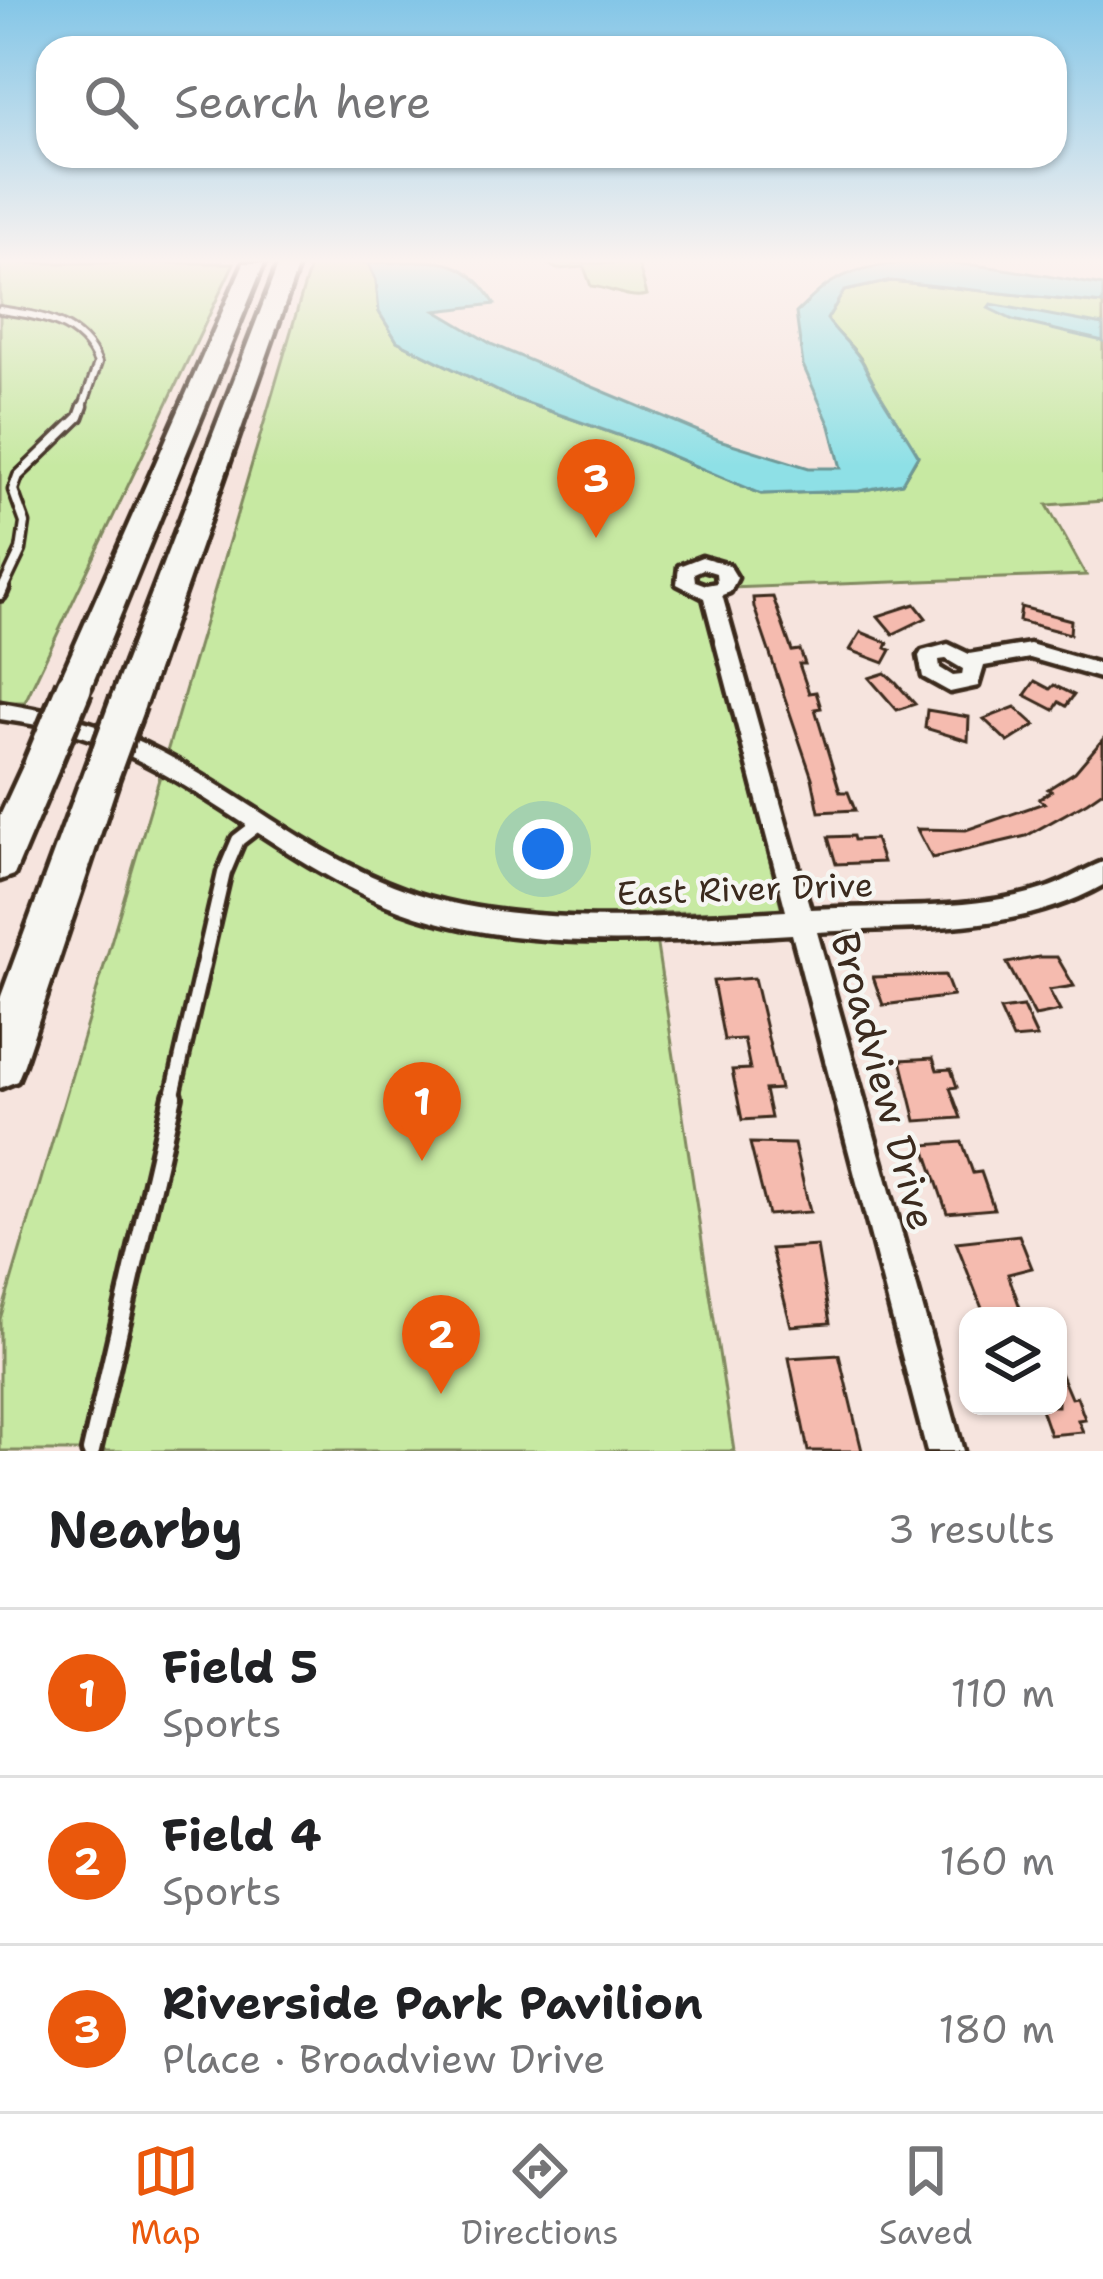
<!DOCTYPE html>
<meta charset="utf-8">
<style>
:root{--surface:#fff;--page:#f2f2f2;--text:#202124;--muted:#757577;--line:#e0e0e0;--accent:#ea580c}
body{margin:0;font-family:"Shantell Sans",sans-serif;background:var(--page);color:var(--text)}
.controls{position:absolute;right:36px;bottom:36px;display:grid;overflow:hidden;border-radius:24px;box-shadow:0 3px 9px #0004}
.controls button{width:108px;height:108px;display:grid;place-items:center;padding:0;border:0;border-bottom:3px solid var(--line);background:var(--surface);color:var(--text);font:60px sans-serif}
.you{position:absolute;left:543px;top:849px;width:42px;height:42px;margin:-30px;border:9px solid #fff;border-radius:50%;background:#1a73e8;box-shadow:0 0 0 18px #1a73e833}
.badge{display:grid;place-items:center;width:78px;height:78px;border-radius:50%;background:var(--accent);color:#fff;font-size:39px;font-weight:700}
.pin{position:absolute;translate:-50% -99px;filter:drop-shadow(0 3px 6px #0008)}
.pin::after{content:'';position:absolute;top:63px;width:42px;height:36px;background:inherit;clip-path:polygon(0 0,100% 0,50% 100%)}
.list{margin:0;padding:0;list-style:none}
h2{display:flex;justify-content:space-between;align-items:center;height:156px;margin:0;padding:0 48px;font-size:51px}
h2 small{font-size:39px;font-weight:400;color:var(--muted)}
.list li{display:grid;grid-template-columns:78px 1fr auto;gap:36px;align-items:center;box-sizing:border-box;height:168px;padding:0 48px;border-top:3px solid var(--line)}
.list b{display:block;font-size:45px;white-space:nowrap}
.list p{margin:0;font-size:39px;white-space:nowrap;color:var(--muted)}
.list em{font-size:39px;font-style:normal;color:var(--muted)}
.icon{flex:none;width:66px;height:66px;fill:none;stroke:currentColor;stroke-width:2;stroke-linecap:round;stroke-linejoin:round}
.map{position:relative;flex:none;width:1103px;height:1451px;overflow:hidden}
.search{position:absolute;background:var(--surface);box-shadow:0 3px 9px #0004;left:36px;right:36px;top:36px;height:132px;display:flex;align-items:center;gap:30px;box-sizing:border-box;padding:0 42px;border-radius:36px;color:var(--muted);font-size:45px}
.sheet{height:660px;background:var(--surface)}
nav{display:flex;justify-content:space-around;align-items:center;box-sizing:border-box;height:168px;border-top:3px solid var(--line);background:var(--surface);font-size:33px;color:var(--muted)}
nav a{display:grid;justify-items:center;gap:6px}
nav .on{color:var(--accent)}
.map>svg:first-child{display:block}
.green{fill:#c7e9a2;stroke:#818a60;stroke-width:3}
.water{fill:#8ee0e6;stroke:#6d9796;stroke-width:3}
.building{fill:#f5bbaf;stroke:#3b2a1e;stroke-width:3}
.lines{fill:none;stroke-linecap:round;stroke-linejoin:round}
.lane-far4-casing{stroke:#3b2a1e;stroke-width:12}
.lane-far3-casing{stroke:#3b2a1e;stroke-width:15}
.lane-far2-casing{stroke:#3b2a1e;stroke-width:20}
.lane-far1-casing{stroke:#3b2a1e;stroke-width:21}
.lane-casing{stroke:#3b2a1e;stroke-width:26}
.street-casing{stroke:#3b2a1e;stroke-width:9}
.highway-casing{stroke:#3b2a1e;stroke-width:9}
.lane-far4{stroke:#f6f6f2;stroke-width:6}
.lane-far3{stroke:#f6f6f2;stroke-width:8}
.lane-far2{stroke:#f6f6f2;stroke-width:10}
.lane-far1{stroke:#f6f6f2;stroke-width:12}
.lane{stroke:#f6f6f2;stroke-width:16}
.street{fill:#f6f6f2;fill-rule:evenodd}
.highway{fill:#f6f6f2;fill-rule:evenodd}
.highway-bridge-casing{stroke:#3b2a1e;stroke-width:44;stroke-linecap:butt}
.highway-bridge{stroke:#f6f6f2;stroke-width:34}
.labels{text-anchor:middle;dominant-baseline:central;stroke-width:9;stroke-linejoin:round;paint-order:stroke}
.street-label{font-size:33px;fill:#3b2a1e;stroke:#f6f6f2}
.near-street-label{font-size:39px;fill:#3b2a1e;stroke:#f6f6f2}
</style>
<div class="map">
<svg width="1103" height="1451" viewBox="0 0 1103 1451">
<rect width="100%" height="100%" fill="#f6e4de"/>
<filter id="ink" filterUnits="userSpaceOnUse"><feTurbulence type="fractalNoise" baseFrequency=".00833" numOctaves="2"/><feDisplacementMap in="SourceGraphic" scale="24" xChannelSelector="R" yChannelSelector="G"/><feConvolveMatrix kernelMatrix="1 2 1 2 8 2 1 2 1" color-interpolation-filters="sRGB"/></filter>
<g filter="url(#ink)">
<path class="green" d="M0 263H234L25 702H0Z
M311 263H368L376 280 379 312 397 341 510 397 646 445 761 494 859 491 902 483 918 456C901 425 878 395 864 364 856 348 837 335 827 319L844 291 891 281 1103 304V501L1047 505 1086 575 701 589 782 910 652 913 734 1451H0V1319Z
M546 263H638L647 295C630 300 610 288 591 286L584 267 557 269Z"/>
<path class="water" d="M368 263C427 263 461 248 495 304L436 311 493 345 719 440 809 468H841L830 426 803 365 796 313C807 303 819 289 832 282 898 242 1031 274 1103 286V304L891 281 844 291 827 319C837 335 856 348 864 365 878 395 901 425 918 455L902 483 859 491 761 494 646 445 510 397 397 341 379 312 376 280Z
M991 304 1103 325V341L1013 320 988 308Z"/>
<path class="building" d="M773 597 792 651 800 650 805 664H799L809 693 816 692 821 708 815 709 840 792H848L855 810 819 812 812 778 754 607 753 598Z
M915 604 926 618 893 634 878 616Z
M1021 607 1071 620 1070 634 1019 621Z
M861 632 888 643 886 648 891 650 884 663 850 650Z
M885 673 896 683 915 704 897 710 869 678Z
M1035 681 1050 689 1054 685 1074 695 1066 706 1059 702 1054 710 1025 695Z
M1015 707 1035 725 1008 742 984 719Z
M927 710 969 717 968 741 925 728Z
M1103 739V791L1087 802 1026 836 932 858 917 829 966 830 1044 803 1039 799 1051 791 1048 789 1075 772Z
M853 836 854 840 875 839 883 862 836 864 828 837Z
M1039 957H1057L1074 986 1049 990 1060 1011 1035 1016 1007 963Z
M945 975 953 996 883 1005 873 977Z
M754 978 780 1089 765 1090 771 1118 742 1120 732 1070 750 1069 744 1039 724 1040 713 981Z
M1023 1007 1037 1037 1013 1039 1000 1010Z
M933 1058 937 1070 951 1069 957 1087 950 1088 961 1118 916 1121 901 1060Z
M962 1142 973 1173 981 1172 994 1209 947 1213 924 1145Z
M750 1143 794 1144 810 1212 768 1215Z
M1019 1235 1032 1268 1008 1274 1023 1316H985L956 1242Z
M817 1246 830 1323 791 1326 771 1249Z
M839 1355 862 1451H808L789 1358Z
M1058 1368 1071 1398 1077 1397 1085 1419 1078 1420 1083 1432 1050 1435 1040 1406H1058Z"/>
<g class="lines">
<g class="lane-far4-casing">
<path id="lane-far4" d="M0 310C41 316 81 321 98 363L82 409"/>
</g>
<g class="lane-far3-casing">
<path id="lane-far3" d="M2 590 21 550 25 523 13 490 18 476 79 417 83 406"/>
</g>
<g class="lane-far2-casing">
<path id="lane-far2" d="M0 594 3 587"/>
</g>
<g class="lane-far1-casing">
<path id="lane-far1" d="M172 1099 224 873 238 840 260 823"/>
</g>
<g class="lane-casing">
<path id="lane" d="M91 1451 173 1096"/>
</g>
<g class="street-casing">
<path id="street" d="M702 557 729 565 737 578 730 592 722 595 810 909C887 905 969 912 1043 889 1064 883 1082 870 1103 862V885C1014 935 915 926 817 932L963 1451H927L792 934C662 941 506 956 384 904 283 861 200 782 98 742 66 729 34 724 0 719V703C58 712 113 726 165 754 245 797 318 858 404 889 515 930 669 917 786 911L704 598 677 584 679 566ZM703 569 716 573 717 583 706 585 695 581 694 573Z
M948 644 969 654 1030 644 1103 665V679L1030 658 984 666 978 686 950 692 923 677 919 656 922 651ZM946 659 963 669 962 675 953 676 940 668 939 660Z"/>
</g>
<g class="highway-casing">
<path id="highway" d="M244 263H264L91 687 86 696 74 700 62 696 57 687Z
M279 263H299L146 702 140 711 128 715 116 711 110 702Z
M42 749 55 753 61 764 14 875 0 880V816L29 753Z
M98 768 111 773 117 784 24 1064 17 1081 0 1088V999L79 784 85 773Z"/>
</g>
<use href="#lane-far4" class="lane-far4"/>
<use href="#lane-far3" class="lane-far3"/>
<use href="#lane-far2" class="lane-far2"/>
<use href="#lane-far1" class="lane-far1"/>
<use href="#lane" class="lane"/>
<use href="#street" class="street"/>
<use href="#highway" class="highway"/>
<g class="highway-bridge-casing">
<path id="highway-bridge" d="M42 764 74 687
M98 784 128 702"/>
</g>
<use href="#highway-bridge" class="highway-bridge"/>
</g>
</g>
<linearGradient id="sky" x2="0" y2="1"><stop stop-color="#84c6e7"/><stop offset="0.56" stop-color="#fbf3f0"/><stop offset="1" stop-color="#fbf3f0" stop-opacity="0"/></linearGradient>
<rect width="1103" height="466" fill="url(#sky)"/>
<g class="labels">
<g class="street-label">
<text transform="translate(745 889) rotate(-2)">East River Drive</text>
</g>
<g class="near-street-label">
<text transform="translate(884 1081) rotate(75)">Broadview Drive</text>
</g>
</g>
</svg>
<div class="controls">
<button><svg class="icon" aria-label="layers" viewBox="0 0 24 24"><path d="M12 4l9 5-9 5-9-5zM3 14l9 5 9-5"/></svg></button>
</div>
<div class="you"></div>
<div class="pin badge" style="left:422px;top:1161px">1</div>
<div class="pin badge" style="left:441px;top:1394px">2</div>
<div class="pin badge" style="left:596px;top:538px">3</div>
<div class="search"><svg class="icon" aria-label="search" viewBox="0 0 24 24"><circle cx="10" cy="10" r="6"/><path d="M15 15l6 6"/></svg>Search here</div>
</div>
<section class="sheet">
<h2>Nearby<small>3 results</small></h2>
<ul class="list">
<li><span class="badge">1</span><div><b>Field 5</b><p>Sports</p></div><em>110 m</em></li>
<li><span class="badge">2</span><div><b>Field 4</b><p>Sports</p></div><em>160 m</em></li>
<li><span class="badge">3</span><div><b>Riverside Park Pavilion</b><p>Place · Broadview Drive</p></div><em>180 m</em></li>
</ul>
</section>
<nav>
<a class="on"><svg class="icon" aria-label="map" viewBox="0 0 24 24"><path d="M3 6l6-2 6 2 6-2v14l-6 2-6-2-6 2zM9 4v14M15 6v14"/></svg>Map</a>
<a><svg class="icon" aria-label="directions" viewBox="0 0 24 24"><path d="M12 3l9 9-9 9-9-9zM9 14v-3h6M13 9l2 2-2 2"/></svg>Directions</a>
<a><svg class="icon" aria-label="saved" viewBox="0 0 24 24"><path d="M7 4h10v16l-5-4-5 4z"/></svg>Saved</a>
</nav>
